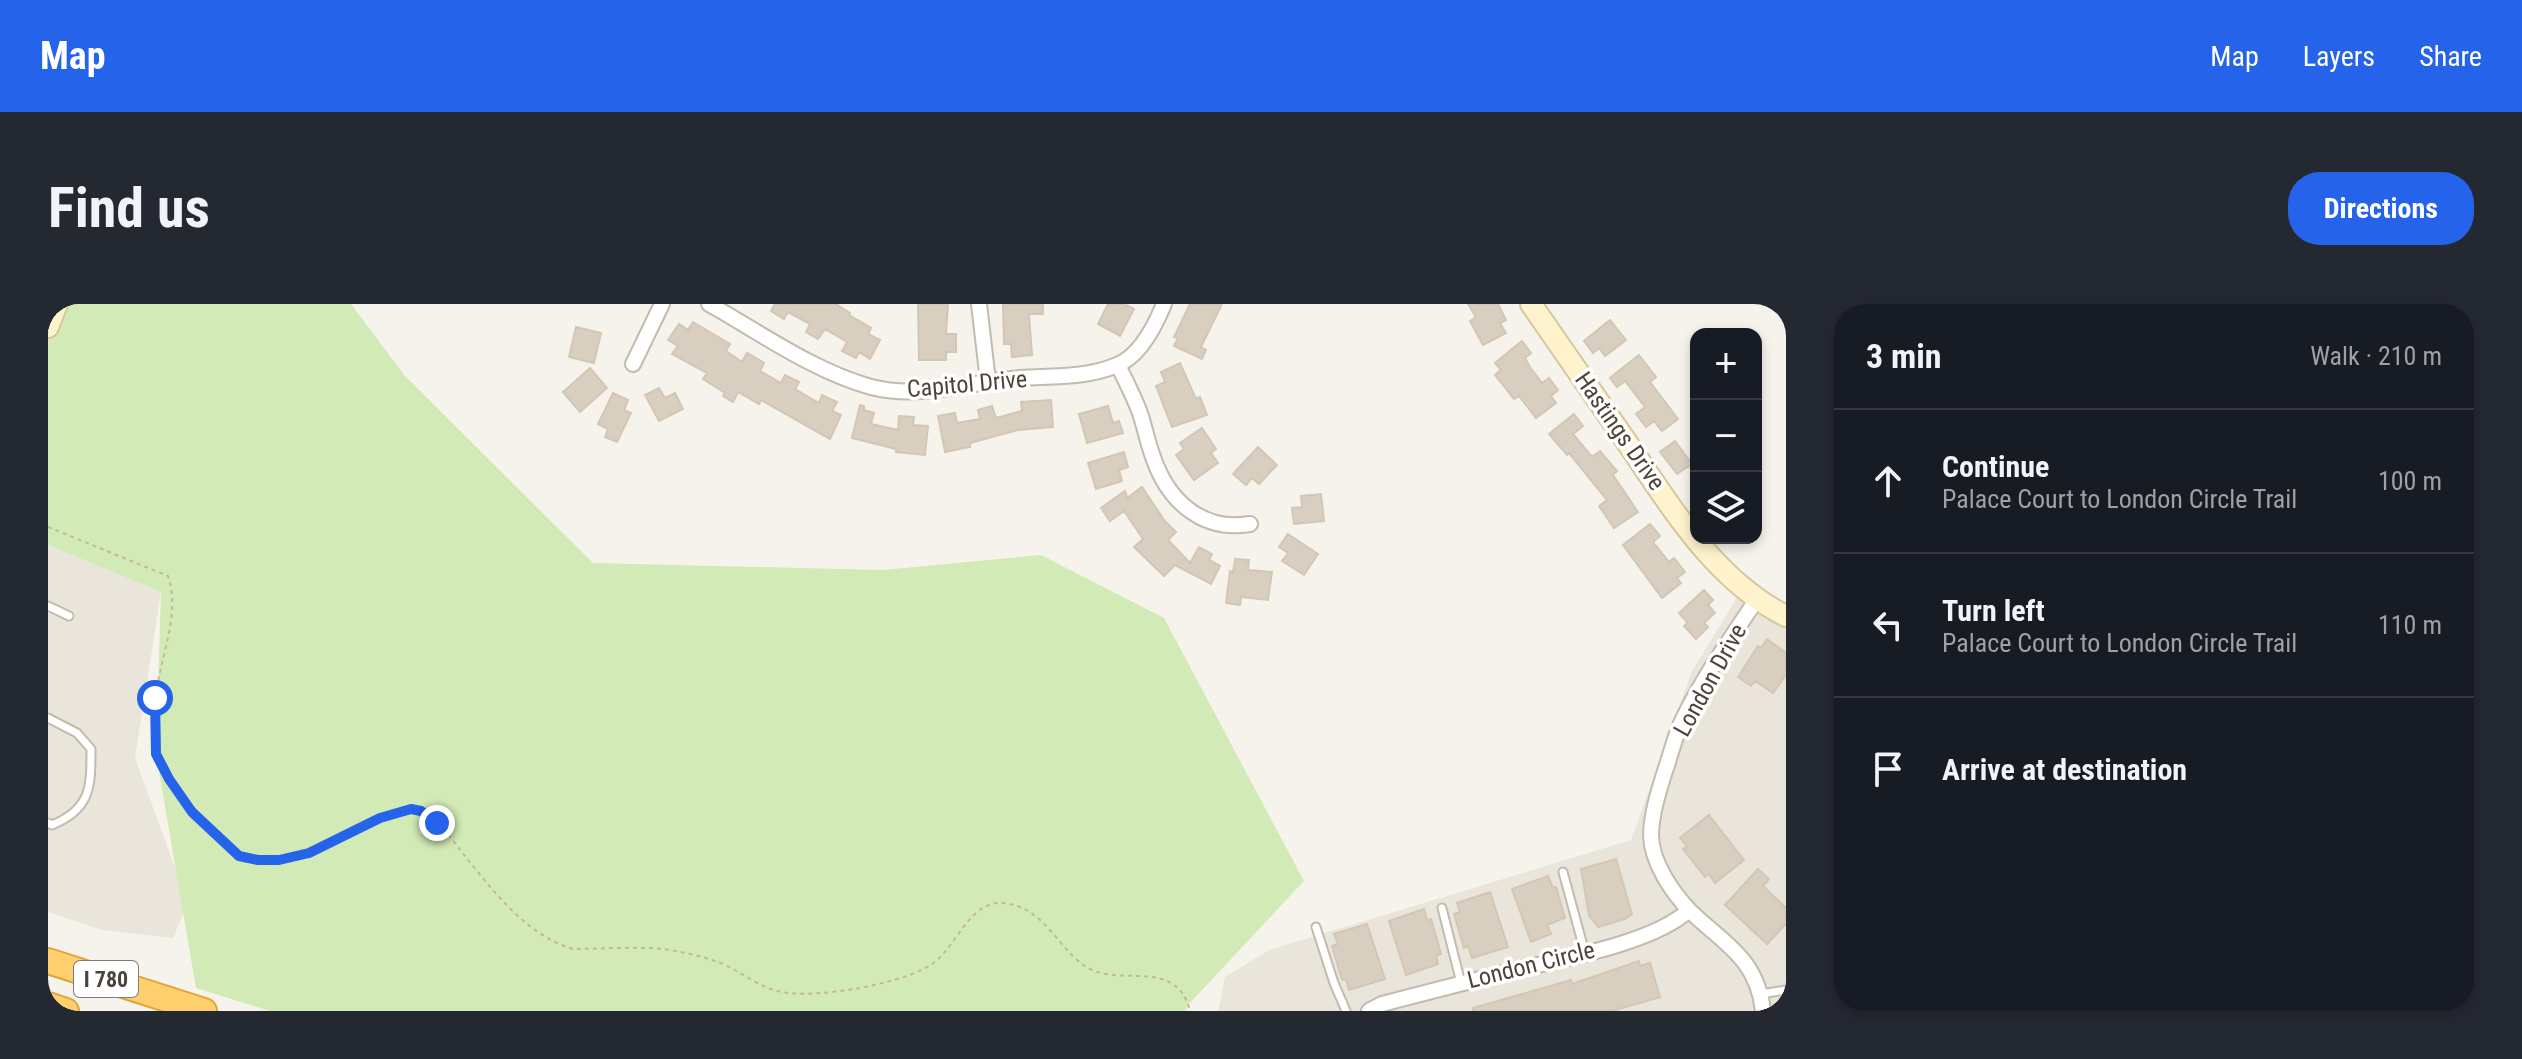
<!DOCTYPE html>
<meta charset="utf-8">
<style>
:root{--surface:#171b24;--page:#242831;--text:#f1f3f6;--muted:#9ea1a6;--line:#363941;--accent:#2563eb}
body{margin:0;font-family:"Roboto Condensed",sans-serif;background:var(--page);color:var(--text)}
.controls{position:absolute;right:24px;top:24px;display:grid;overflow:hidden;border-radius:16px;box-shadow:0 4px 12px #0003}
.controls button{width:72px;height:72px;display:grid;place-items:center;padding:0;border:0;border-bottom:2px solid var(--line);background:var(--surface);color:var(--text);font:40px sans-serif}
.stop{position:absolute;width:24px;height:24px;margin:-18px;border:6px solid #2563eb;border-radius:50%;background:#fff}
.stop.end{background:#2563eb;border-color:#fff;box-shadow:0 2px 8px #0008}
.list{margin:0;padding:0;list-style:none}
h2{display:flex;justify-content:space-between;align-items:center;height:104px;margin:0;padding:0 32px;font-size:34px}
h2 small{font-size:26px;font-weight:400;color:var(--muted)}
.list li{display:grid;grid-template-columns:52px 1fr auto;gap:24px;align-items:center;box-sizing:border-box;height:144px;padding:0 32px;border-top:2px solid var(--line)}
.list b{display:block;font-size:30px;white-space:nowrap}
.list p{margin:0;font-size:26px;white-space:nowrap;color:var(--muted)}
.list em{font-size:26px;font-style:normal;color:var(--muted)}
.icon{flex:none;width:44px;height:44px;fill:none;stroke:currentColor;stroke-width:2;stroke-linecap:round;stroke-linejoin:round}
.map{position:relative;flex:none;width:1738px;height:707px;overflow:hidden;border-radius:32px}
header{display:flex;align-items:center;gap:48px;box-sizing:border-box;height:112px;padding:0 40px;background:var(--accent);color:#fff}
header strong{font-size:38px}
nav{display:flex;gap:44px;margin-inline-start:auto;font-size:28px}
.intro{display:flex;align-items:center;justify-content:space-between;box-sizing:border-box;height:192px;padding:0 48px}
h1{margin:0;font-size:56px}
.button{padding:20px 36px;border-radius:32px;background:var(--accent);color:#fff;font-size:28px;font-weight:700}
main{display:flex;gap:48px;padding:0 48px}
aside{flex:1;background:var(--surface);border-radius:32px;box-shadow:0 4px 12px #0003}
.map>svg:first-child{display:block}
.residential{fill:#eae5da}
.green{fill:#d2eab5}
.building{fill:#d8cfc1;stroke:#d3c7b4;stroke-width:2}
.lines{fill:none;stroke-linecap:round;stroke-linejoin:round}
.lane-casing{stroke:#c2bbae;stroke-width:11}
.street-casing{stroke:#c2bbae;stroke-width:18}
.secondary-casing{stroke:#d6c79b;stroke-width:24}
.highway-casing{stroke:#e0a43c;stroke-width:28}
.path{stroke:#c4b79f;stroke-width:2;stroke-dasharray:4 4;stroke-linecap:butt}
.lane{stroke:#fff;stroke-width:7}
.street{stroke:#fff;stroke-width:14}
.secondary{stroke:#fff3cd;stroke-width:20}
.highway{stroke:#ffcf6e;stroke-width:24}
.route{stroke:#2563eb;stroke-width:10}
.labels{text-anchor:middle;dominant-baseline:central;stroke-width:7;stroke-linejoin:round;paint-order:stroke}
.shield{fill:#fff;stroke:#817c74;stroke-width:2}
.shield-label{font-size:22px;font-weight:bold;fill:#4b4439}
.street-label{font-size:24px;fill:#4b4439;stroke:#fff}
</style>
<header>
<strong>Map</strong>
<nav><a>Map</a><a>Layers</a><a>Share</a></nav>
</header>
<div class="intro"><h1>Find us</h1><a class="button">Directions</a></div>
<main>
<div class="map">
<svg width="1738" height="707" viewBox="0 0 1738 707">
<rect width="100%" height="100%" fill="#f6f3ec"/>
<path class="residential" d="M0 241 113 288 87 454 140 599 125 634 54 626 0 608Z
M1690 292 1738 322V707H1170L1177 673 1221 646 1583 536 1644 367Z"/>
<path class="green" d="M0 0H303L357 72 545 259 835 266 993 251 1116 314 1256 577 1139 702 1138 707H222L148 684 108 450 113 288 0 241Z"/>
<path class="building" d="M727 0H788L802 9 801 11 823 24 820 30 832 36 822 55 811 48 808 54 794 47 799 38 777 25 770 35 758 28 762 20 740 8 736 15 723 7Z
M870 0H900L898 30H908V48H898V56H871Z
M955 0H995V10H981L984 51 964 53 963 40H956Z
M1060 0H1076L1086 5 1072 32 1050 20Z
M1142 0H1174L1153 43 1158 46 1154 55 1126 42 1130 34 1126 33Z
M1420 0H1450L1458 16 1452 19 1458 29 1435 41 1422 17 1428 13Z
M1562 16 1578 36 1557 52 1551 44 1545 49 1536 37Z
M645 18 682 40 678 47 694 58 699 49 716 59 712 67 733 79 737 71 751 78 747 85 771 99 774 91 789 98 784 107 793 111 782 135 713 96 711 100 690 88 685 98 675 92 677 89 655 75 659 69 624 50 630 42 620 36 631 20 640 26Z
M528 23 553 29 546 59 521 53Z
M1474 37 1483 49 1477 54 1482 63 1494 79 1501 74 1510 86 1503 92 1508 99 1488 114 1471 92 1466 95 1447 71 1453 66 1447 59Z
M1591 51 1608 73 1602 78 1630 115 1614 127 1606 117 1598 123 1588 110 1597 103 1577 77 1569 83 1562 74Z
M1132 59 1148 95 1152 93 1159 111 1124 123 1108 82 1117 78 1113 68Z
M542 64 559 84 532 108 515 88Z
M611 84 617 94 627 89 635 105 611 117 597 91Z
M565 89 580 96 576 106 583 109 569 138 557 133 560 125 550 120Z
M1003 96 1005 123 970 126 922 139V143L897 148 890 112 907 109 909 119 932 115 930 106 944 102 948 114 974 107 973 98Z
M812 101 816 102V106L826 109 823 120 850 126 851 112 866 113 865 121 880 122 877 151 848 148V145L804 134Z
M1060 102 1065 119 1071 117 1075 129 1039 139 1031 110Z
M1526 110 1535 122 1525 130 1544 153 1552 147 1569 167 1565 171 1590 208 1566 224 1551 202 1559 196 1521 149 1519 151 1501 130Z
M1154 124 1168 145 1163 149 1170 159 1146 176 1128 151 1136 145 1132 139Z
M1627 137 1644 160 1629 170 1612 148Z
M1210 143 1229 161 1211 180 1204 174 1198 181 1185 170Z
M1076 148 1080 163 1071 166 1074 177 1048 185 1040 159Z
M1094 183 1116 216 1128 228 1120 236 1142 259 1151 243 1164 250 1161 256 1172 262 1163 280 1127 261 1116 272 1086 243 1095 235 1076 207 1062 217 1053 204 1077 187 1079 194Z
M1273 190 1276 217 1246 220 1244 204 1254 203 1253 192Z
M1602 220 1612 232 1605 238 1621 258 1626 254 1637 268 1629 274 1633 279 1614 294 1575 241Z
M1240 230 1270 250 1256 271 1234 257 1240 249 1231 243Z
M1187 255 1201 256 1200 266 1224 268 1220 296 1193 293 1192 301 1178 299 1182 267 1185 269Z
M1656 286 1665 296 1660 301 1667 309 1656 319 1660 323 1648 335 1636 322 1640 319 1631 309Z
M1719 335 1738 349V371L1725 389 1707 377 1703 382 1690 373 1710 342 1713 344Z
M1661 511 1696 556 1667 579 1661 570 1657 573 1635 545 1639 542 1632 534Z
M1568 555 1584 610 1577 615 1550 623 1541 611 1533 565Z
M1710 565 1721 575 1715 582 1738 604V620L1719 640 1677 601Z
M1500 572 1505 584 1508 583 1517 614 1499 621 1503 630 1483 638 1464 585Z
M1442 588 1460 643 1424 654 1420 642 1416 644 1406 610 1412 608 1409 599Z
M1376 605 1379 616 1383 615 1393 650 1388 652 1390 660 1358 671 1341 617Z
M1319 620 1337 675 1301 686 1298 675 1294 676 1284 642 1290 640 1286 630Z
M1591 657 1592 662 1602 659 1612 693 1564 707H1425V704L1523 676 1524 680Z"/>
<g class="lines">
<g class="lane-casing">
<path id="lane" d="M0 302 21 312
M0 414 29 429 43 445C43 483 43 505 4 521L0 519
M1515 568 1537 649
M1394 604 1413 679
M1268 623 1286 679 1298 707
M1712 690 1738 686"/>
</g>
<g class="street-casing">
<path id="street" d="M661 0C711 28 767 68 823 83 873 96 923 77 973 74 1005 72 1039 74 1069 61 1092 52 1107 22 1116 0
M931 0 940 77
M585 60 614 0
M1070 61C1078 78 1087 94 1093 112 1097 125 1100 140 1105 153 1120 197 1154 228 1202 220
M1709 295C1683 334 1656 372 1635 415 1627 431 1623 450 1617 467 1611 486 1603 511 1603 532 1604 559 1624 588 1642 607 1676 640 1709 654 1715 707
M1321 707 1334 700C1380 688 1426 676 1472 665 1519 654 1607 638 1641 606"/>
</g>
<g class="secondary-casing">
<path id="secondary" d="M1483 0C1515 46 1546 91 1578 137 1622 201 1666 276 1738 312
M0 23 9 0"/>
</g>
<g class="highway-casing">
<path id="highway" d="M0 657 156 707
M0 701 18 707"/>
</g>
<path class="path" d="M0 223 120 272C133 310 112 353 108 392 106 406 105 440 109 452 118 478 170 544 195 553 205 557 219 557 231 556 273 552 310 523 348 507 356 506 365 504 373 507 390 514 402 533 413 547 443 584 477 631 525 645 558 645 595 641 628 647 644 650 660 654 675 660 693 668 710 682 729 687 758 694 809 686 838 678 854 674 874 668 888 657 909 639 923 598 953 599 999 601 1010 650 1044 666 1078 681 1129 655 1142 707"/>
<use href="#lane" class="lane"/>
<use href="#street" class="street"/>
<use href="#secondary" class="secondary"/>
<use href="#highway" class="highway"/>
</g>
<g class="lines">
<path class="route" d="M107 394 108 450 121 475 144 508 191 552 210 556H231L261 549 332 514 363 505 373 507 389 519"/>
</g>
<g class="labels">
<rect class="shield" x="26" y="657" width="64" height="36" rx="6"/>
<g class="shield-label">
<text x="58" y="675">I 780</text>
</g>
<g class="street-label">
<text transform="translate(919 80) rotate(-5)">Capitol Drive</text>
<text transform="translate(1572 127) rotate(55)">Hastings Drive</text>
<text transform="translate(1662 376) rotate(-61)">London Drive</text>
<text transform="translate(1483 661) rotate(-14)">London Circle</text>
</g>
</g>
</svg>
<div class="controls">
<button>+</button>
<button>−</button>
<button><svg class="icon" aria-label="layers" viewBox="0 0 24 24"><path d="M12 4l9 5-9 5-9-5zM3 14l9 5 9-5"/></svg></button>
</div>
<div class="stop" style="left:107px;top:394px"></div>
<div class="stop end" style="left:389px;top:519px"></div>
</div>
<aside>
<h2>3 min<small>Walk · 210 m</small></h2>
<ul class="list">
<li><svg class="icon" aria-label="ahead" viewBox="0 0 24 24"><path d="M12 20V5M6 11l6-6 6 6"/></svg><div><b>Continue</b><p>Palace Court to London Circle Trail</p></div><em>100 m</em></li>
<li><svg class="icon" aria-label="left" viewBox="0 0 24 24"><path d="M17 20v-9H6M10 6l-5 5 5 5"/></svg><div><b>Turn left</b><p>Palace Court to London Circle Trail</p></div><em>110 m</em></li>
<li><svg class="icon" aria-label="arrive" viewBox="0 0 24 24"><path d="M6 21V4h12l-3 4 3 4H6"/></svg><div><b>Arrive at destination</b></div></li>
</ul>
</aside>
</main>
